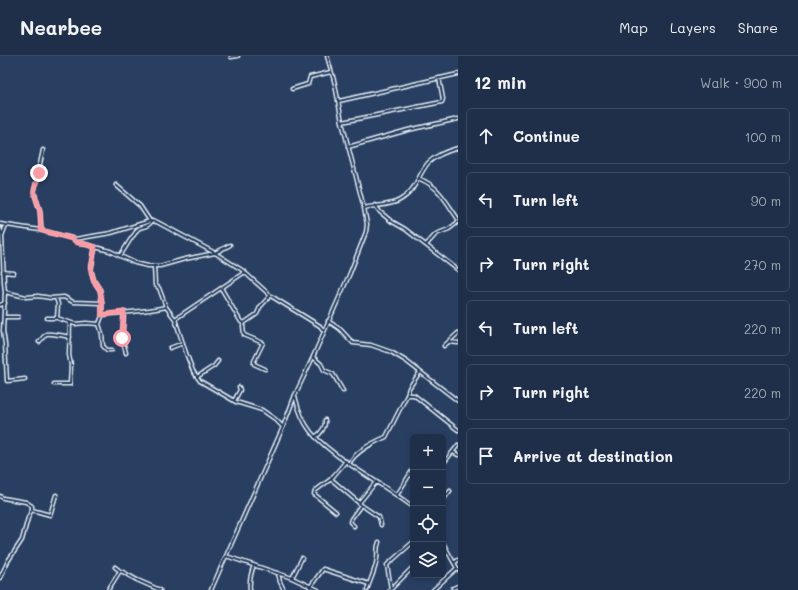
<!DOCTYPE html>
<meta charset="utf-8">
<style>
:root{--surface:#1f2f4a;--page:#2c3b54;--text:#f1f3f6;--muted:#a1a9b5;--line:#3c4a62}
body{margin:0;font-family:Mali,sans-serif;background:var(--page);color:var(--text)}
.controls{position:absolute;right:12px;bottom:12px;display:grid;overflow:hidden;border-radius:6px;box-shadow:0 2px 6px #0003}
.controls button{width:36px;height:36px;display:grid;place-items:center;padding:0;border:0;border-bottom:1px solid var(--line);background:var(--surface);color:var(--text);font:20px sans-serif}
.stop{position:absolute;width:12px;height:12px;margin:-9px;border:3px solid #ff9aa2;border-radius:50%;background:#fff}
.stop.end{background:#ff9aa2;border-color:#fff;box-shadow:0 1px 4px #0008}
.list{margin:0;padding:0;list-style:none}
h2{display:flex;justify-content:space-between;align-items:center;height:52px;margin:0;padding:0 16px;font-size:17px}
h2 small{font-size:13px;font-weight:400;color:var(--muted)}
.list li{display:grid;grid-template-columns:26px 1fr auto;gap:12px;align-items:center;box-sizing:border-box;height:56px;margin:0 8px 8px;padding:0 8px;border:1px solid var(--line);border-radius:6px}
.list b{display:block;font-size:15px;white-space:nowrap}
.list em{font-size:13px;font-style:normal;color:var(--muted)}
.icon{flex:none;width:22px;height:22px;fill:none;stroke:currentColor;stroke-width:2;stroke-linecap:round;stroke-linejoin:round}
.map{position:relative;flex:none;width:458px;height:534px;overflow:hidden}
header{display:flex;align-items:center;gap:24px;box-sizing:border-box;height:56px;padding:0 20px;background:var(--surface);border-bottom:1px solid var(--line)}
header strong{font-size:19px}
nav{display:flex;gap:22px;margin-inline-start:auto;font-size:14px}
main{display:flex}
aside{flex:1;background:var(--surface)}
.map>svg:first-child{display:block}
.lines{fill:none;stroke-linecap:round;stroke-linejoin:round}
.minor-casing{stroke:#e8f1f8;stroke-width:5}
.minor{stroke:#1d3557;stroke-width:2}
.route{stroke:#ff9aa2;stroke-width:5}
</style>
<header>
<strong>Nearbee</strong>
<nav><a>Map</a><a>Layers</a><a>Share</a></nav>
</header>
<main>
<div class="map">
<svg width="458" height="534" viewBox="0 0 458 534">
<rect width="100%" height="100%" fill="#293f62"/>
<filter id="ink" filterUnits="userSpaceOnUse"><feTurbulence type="fractalNoise" baseFrequency=".025" numOctaves="2"/><feDisplacementMap in="SourceGraphic" scale="8" xChannelSelector="R" yChannelSelector="G"/><feConvolveMatrix kernelMatrix="1 2 1 2 8 2 1 2 1" color-interpolation-filters="sRGB"/></filter>
<g filter="url(#ink)">
<g class="lines">
<g class="minor-casing">
<path id="minor" d="M231 1 238 0
M292 33 308 28 310 21 331 16
M339 45 458 18
M342 66 442 46 443 43 439 22
M348 91 408 74 458 63
M420 123C440 131 446 146 458 163
M116 129 140 150 150 165
M375 149 380 156 391 165 405 173 458 214
M364 152C376 149 390 150 400 144 416 135 418 119 428 107 436 99 447 95 458 92
M0 168 40 174 75 183 111 177 150 165 157 166 215 197 242 214 271 240 320 270 323 274
M6 169 2 180 4 226 5 236 3 275 5 288 7 325 25 323
M0 172 2 179
M40 174 41 171 40 155 34 136 43 94
M73 183 77 186 110 195 135 207 148 210H160L185 203 215 197 230 189
M426 189 436 178 449 173 458 166
M95 191 91 214 94 225 100 234 102 247V260L99 268 102 278 103 290 107 294H112
M120 200 132 181C135 179 135 176 138 173 143 169 147 173 152 165
M154 210 155 229 159 232 166 251 175 263 186 297 193 315 200 325 236 346 262 354 275 363 283 371
M3 216 14 217
M221 232 241 266 244 267 243 270 244 279 263 287 254 305V308L265 313
M5 236 26 241 38 240 51 242 64 241 73 246 102 247
M56 242 58 248 57 262
M0 249 5 247
M124 256 122 282 126 297
M102 259C124 256 145 256 166 251
M5 261H18
M47 262H57L75 268 86 267 99 268
M175 263 245 216
M328 265 340 273 353 287 371 289 391 296 406 305 458 345
M244 267 257 258 260 251 270 240
M39 286C41 284 44 280 46 278 48 277 66 280 70 281
M449 286 458 287
M444 290 458 277
M170 292 183 287
M313 301 321 308 324 314 333 318 343 335
M197 321 214 310 218 305
M54 328H70L71 309 69 299 70 267
M407 339H414L458 374
M295 340C298 353 303 366 311 376 319 386 329 393 339 401 363 418 389 433 413 451
M234 345 240 334 239 331
M315 381C321 378 326 370 325 364
M453 396 458 399
M349 408C355 396 374 386 386 381L407 339 409 332 420 316
M443 408 458 389
M331 423 359 447
M397 439 413 413
M0 440 3 442 26 446 32 450V453L28 462 22 484 8 505 0 522
M443 444 450 435
M361 449 379 461 381 469
M32 454 50 459 56 439
M336 456 314 438 315 435 331 423 346 405
M354 470 350 466 351 463 361 449 359 447 376 426
M443 487 458 514
M226 500 292 522 318 534
M454 507 458 504
M120 515 123 516 137 524 160 534
M278 517 280 526 284 534
M292 522 302 502
M453 532 458 530
M391 533 387 509 413 486
M108 534 120 515 115 511
M211 534 283 371 295 339 313 301 350 217 366 176 367 168 364 152 342 66 335 28 327 0
M250 534C249 526 251 517 254 509
M310 534V531L323 513 369 528
M367 534C370 524 376 513 377 502 378 497 376 493 379 486
M390 534 413 511
M433 534 457 512"/>
</g>
<use href="#minor" class="minor"/>
</g>
</g>
<g class="lines" filter="url(#ink)">
<path class="route" d="M39 117 34 136 40 155 41 170 40 174 73 183 76 186 95 191 91 214 94 225 100 234 102 247V259L124 256 122 282"/>
</g>
</svg>
<div class="controls">
<button>+</button>
<button>−</button>
<button><svg class="icon" aria-label="locate" viewBox="0 0 24 24"><circle cx="12" cy="12" r="6"/><path d="M12 2v4M12 18v4M2 12h4M18 12h4"/></svg></button>
<button><svg class="icon" aria-label="layers" viewBox="0 0 24 24"><path d="M12 4l9 5-9 5-9-5zM3 14l9 5 9-5"/></svg></button>
</div>
<div class="stop" style="left:122px;top:282px"></div>
<div class="stop end" style="left:39px;top:117px"></div>
</div>
<aside>
<h2>12 min<small>Walk · 900 m</small></h2>
<ul class="list">
<li><svg class="icon" aria-label="ahead" viewBox="0 0 24 24"><path d="M12 20V5M6 11l6-6 6 6"/></svg><div><b>Continue</b></div><em>100 m</em></li>
<li><svg class="icon" aria-label="left" viewBox="0 0 24 24"><path d="M17 20v-9H6M10 6l-5 5 5 5"/></svg><div><b>Turn left</b></div><em>90 m</em></li>
<li><svg class="icon" aria-label="right" viewBox="0 0 24 24"><path d="M7 20v-9h11M14 6l5 5-5 5"/></svg><div><b>Turn right</b></div><em>270 m</em></li>
<li><svg class="icon" aria-label="left" viewBox="0 0 24 24"><path d="M17 20v-9H6M10 6l-5 5 5 5"/></svg><div><b>Turn left</b></div><em>220 m</em></li>
<li><svg class="icon" aria-label="right" viewBox="0 0 24 24"><path d="M7 20v-9h11M14 6l5 5-5 5"/></svg><div><b>Turn right</b></div><em>220 m</em></li>
<li><svg class="icon" aria-label="arrive" viewBox="0 0 24 24"><path d="M6 21V4h12l-3 4 3 4H6"/></svg><div><b>Arrive at destination</b></div></li>
</ul>
</aside>
</main>
